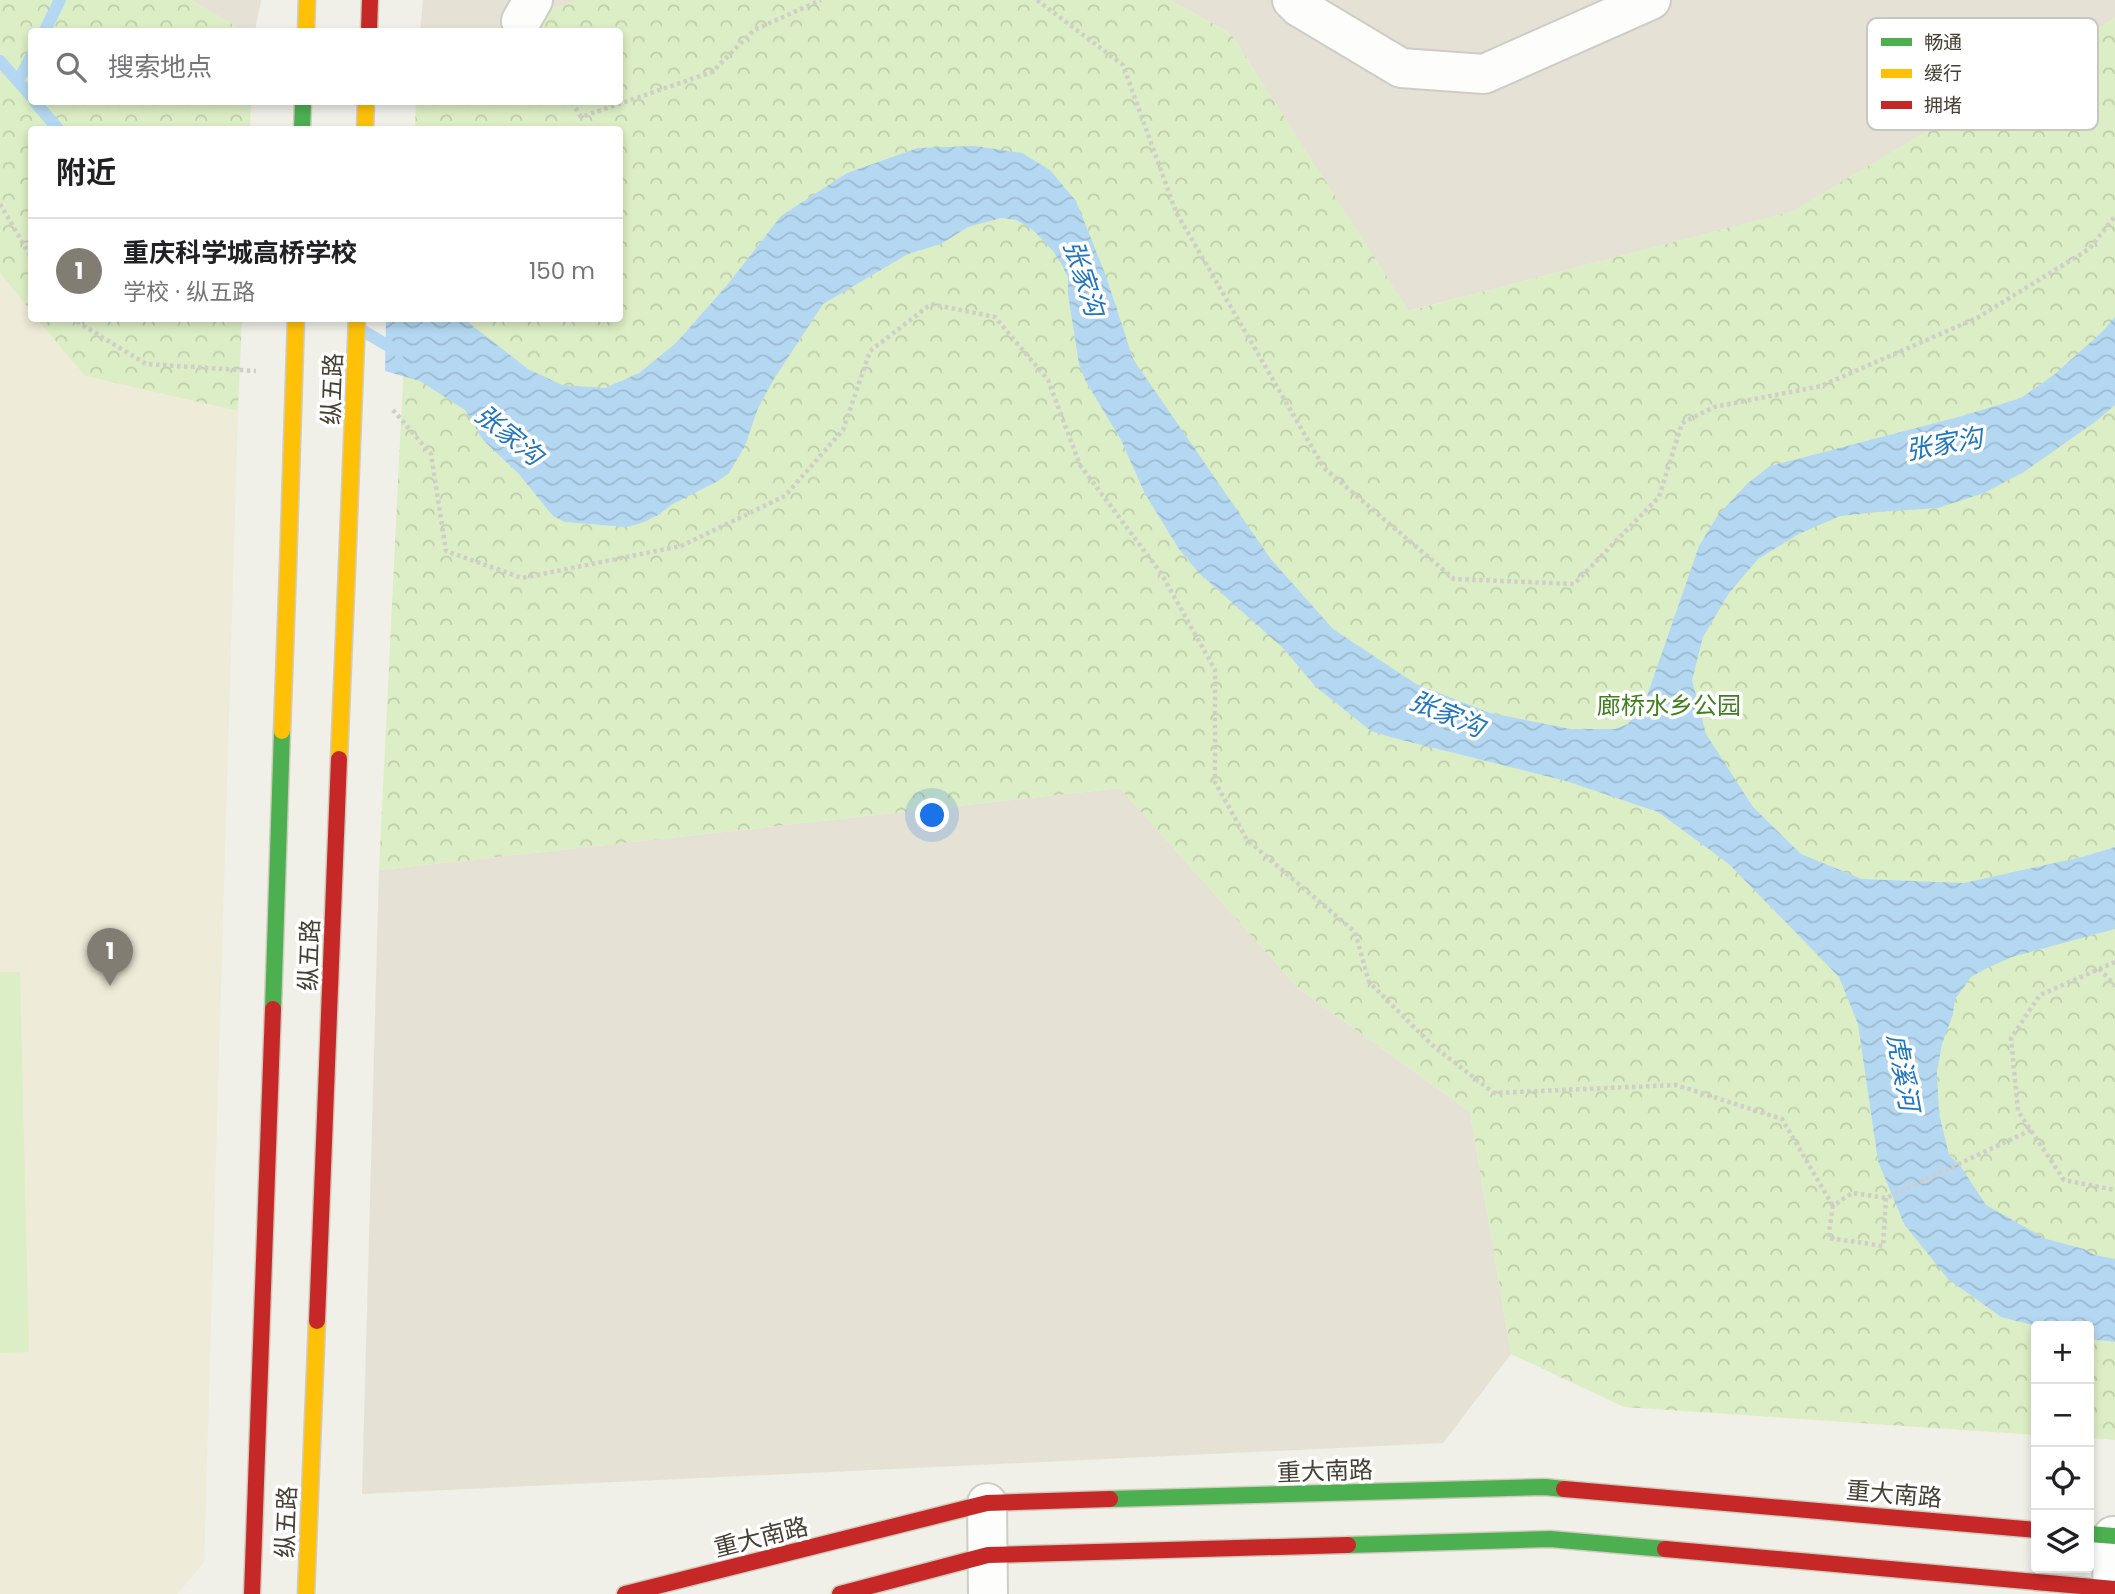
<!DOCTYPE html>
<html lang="zh">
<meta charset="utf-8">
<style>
:root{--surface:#fff;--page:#f2f2f2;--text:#202124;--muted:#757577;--line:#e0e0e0;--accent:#827d73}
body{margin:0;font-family:Poppins,"Noto Sans SC",sans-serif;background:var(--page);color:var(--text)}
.controls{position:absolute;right:21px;bottom:21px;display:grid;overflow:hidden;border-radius:7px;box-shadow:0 4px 10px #0003}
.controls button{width:63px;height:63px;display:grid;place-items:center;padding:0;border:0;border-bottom:2px solid var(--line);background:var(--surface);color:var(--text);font:35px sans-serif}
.you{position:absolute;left:933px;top:816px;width:24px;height:24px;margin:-18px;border:5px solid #fff;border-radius:50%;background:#1a73e8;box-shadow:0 0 0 10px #1a73e833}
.badge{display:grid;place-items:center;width:46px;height:46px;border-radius:50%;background:var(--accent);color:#fff;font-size:23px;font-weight:700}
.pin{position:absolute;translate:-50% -58px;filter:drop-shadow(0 2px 4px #0008)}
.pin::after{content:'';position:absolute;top:37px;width:24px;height:21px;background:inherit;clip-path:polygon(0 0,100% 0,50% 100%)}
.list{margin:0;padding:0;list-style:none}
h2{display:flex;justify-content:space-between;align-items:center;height:91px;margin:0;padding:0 28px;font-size:30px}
h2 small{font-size:23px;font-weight:400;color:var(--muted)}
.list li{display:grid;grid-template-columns:46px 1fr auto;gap:21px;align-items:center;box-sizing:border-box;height:105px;padding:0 28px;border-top:2px solid var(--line)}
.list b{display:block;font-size:26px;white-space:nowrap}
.list p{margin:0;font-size:23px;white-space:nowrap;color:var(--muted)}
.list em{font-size:23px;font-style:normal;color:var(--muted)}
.icon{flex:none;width:38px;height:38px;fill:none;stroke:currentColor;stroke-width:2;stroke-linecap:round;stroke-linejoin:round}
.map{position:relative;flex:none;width:2115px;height:1594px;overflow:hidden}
.search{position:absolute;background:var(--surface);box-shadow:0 4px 10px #0003;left:28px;top:28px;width:595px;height:77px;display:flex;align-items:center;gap:18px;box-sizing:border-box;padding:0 24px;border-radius:7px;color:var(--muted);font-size:26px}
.panel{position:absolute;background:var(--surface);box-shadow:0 4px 10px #0003;left:28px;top:126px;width:595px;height:196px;border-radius:7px}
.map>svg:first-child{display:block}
.residential{fill:#e5e1d5}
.education{fill:#efebd9}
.forest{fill:url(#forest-crowns)}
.garden{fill:#dceec5}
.water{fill:url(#water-waves)}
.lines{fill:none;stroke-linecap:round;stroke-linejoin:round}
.stream{stroke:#b4d8f2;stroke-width:12}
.street-casing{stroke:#ceccc6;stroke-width:42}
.fast-casing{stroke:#d0ccbe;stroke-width:19}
.slow-casing{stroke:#d0ccbe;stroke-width:19}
.jam-casing{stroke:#d0ccbe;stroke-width:19}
.path{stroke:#d1cec9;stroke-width:4.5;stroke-dasharray:3.5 3.5;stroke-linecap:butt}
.street{stroke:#fdfdfc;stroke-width:38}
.fast{stroke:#4caf50;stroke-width:16}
.slow{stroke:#ffc107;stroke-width:16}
.jam{stroke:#c62828;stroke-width:16}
.slow-bridge-casing{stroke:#d0ccbe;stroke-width:19;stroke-linecap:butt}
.slow-bridge{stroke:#ffc107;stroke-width:16}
.labels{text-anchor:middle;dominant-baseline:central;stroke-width:7;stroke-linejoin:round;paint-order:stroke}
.street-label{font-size:24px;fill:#474034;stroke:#fff}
.park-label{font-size:24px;fill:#417f21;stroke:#fff}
.water-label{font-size:26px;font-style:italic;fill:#2276be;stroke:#fff}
.key{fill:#fff;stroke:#c8c6c2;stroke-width:2}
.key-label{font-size:19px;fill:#474034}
</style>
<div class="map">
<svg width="2115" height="1594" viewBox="0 0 2115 1594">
<defs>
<pattern id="forest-crowns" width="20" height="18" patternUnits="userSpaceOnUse" patternTransform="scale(1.75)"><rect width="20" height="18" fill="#dceec5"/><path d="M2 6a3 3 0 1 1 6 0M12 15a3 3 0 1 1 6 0" fill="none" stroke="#becdaa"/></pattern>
<pattern id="water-waves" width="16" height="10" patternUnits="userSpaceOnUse" patternTransform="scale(1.75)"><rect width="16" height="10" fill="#b4d8f2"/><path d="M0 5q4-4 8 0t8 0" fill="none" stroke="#9cbad0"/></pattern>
</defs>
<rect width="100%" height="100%" fill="#f0efe8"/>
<path class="residential" d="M191 0H261L255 31H244Z
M423 0H577L491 31 420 32Z
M1170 0H2115V18L1794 211 1408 311 1231 34Z
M1120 788 1298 988 1470 1112 1511 1354 1443 1443 362 1494 379 870Z"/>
<path class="education" d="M0 273 31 311 32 318 37 319 85 376 238 411 204 1562 177 1594H0Z"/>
<path class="forest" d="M0 0H191L244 31 32 32V102H251L250 129 32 130 31 311 0 273Z
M577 0H1170L1231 34 1409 311 1793 211 2115 18V1440L2089 1438V1326H2036V1435L1624 1407 1511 1354 1470 1112 1298 988 1120 788 379 870 406 319 620 318V130L415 129 416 102H620V32L491 31Z
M37 319H242L238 411 85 376Z"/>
<path class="garden" d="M0 972H20L29 1352 0 1353Z"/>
<path class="water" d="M975 146 1022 153 1050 170 1076 201 1106 276 1133 359 1270 558 1333 629 1416 684 1490 713 1571 729H1615L1628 724 1647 696 1699 546 1718 515 1748 483 1770 466 1962 416 2021 398 2055 374 2102 332 2115 317V405L2095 422 2024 472 1984 493 1938 508 1877 512 1840 516 1799 534 1758 559 1729 593 1703 637 1692 680 1706 734 1753 807 1801 854 1862 879 1964 883 2082 857 2115 847V929L2012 957 1985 969 1971 977 1955 999 1953 1014 1942 1044 1937 1072 1939 1113 1949 1155 1959 1164 1986 1205 2046 1239 2084 1249 2095 1255 2115 1259V1342L2089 1339V1326H2036L2001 1317 1948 1279 1904 1224 1878 1161 1858 1024 1839 977 1729 864 1658 812 1566 781 1390 737 1371 731 1316 687 1283 648 1199 573 1179 549 1145 494 1121 440 1085 380 1079 364 1068 294V278L1062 265 1053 251 1033 230 1016 220 1001 218 968 227 941 244 908 254 823 304 774 379 758 408 745 446 729 473 718 481 671 505 660 514 642 523 627 527 565 522 553 516 518 473 483 440 465 410 420 381 385 371 386 319H464L528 369 562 385 605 388 639 373 676 343 728 284 781 216 847 173 918 148Z"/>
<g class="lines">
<path class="stream" d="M44 32 60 0
M0 61 32 97
M18 81 32 55
M35 102 59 130
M363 331 399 352"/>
<g class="street-casing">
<path id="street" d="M1292 0 1299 7 1401 68 1484 74 1651 0
M521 21 533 0
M987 1503 988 1594
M2112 1594 2113 1536"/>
</g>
<g class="fast-casing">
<path id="fast" d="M302 130 303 102
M273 1009 282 731
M1110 1499 1545 1487 1564 1489
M2089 1534 2115 1536
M1348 1545 1550 1539 1665 1549"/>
</g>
<g class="slow-casing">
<path id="slow" d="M306 32 307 0
M365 130 366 102
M282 731 288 567
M339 759 347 567
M306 1594 317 1321"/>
</g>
<g class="jam-casing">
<path id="jam" d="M369 32 370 0
M317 1321 339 759
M1564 1489 2036 1530
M1665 1549 2115 1589
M252 1594 273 1009
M625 1594 987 1503 1110 1499
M840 1594 988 1555 1348 1545"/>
</g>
<path class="path" d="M1037 0 1123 65 1176 212 1324 468 1454 579 1574 584 1659 497 1682 423 1714 407 1821 386 1977 318 2089 249 2115 216
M572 102 581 117 712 72 754 30 821 0
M0 204 32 259
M71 318 146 364 256 371
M393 410 431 454 446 551 522 578 681 546 785 496 843 430 870 351 931 304 995 317 1048 380 1080 465 1161 573 1215 670V782L1247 840 1355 932 1369 982 1432 1045 1494 1093 1676 1085 1782 1119 1833 1206
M2115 962 2040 995 2011 1038 2018 1111 2064 1180 2115 1190
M2099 969 2115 985
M1886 1198 1883 1246 1828 1238 1833 1206 1852 1193 1886 1198 2031 1130"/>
<use href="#street" class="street"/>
<use href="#fast" class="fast"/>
<use href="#slow" class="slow"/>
<use href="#jam" class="jam"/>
<g class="slow-bridge-casing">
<path id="slow-bridge" d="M288 567 296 318
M347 567 357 318"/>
</g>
<use href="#slow-bridge" class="slow-bridge"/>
</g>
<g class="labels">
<g class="street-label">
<text transform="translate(332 389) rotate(-88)">纵五路</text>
<text transform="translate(309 955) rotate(-88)">纵五路</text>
<text transform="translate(1325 1471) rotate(-2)">重大南路</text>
<text transform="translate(1894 1494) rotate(5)">重大南路</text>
<text transform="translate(286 1522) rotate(-88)">纵五路</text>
<text transform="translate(761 1537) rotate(-14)">重大南路</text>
</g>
<g class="park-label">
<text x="1669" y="705">廊桥水乡公园</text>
</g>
<g class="water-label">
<text transform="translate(1084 278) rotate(72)">张家沟</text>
<text transform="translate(509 435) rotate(39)">张家沟</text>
<text transform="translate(1944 444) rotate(-10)">张家沟</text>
<text transform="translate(1447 714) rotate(23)">张家沟</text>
<text transform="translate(1903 1072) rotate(80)">虎溪河</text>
</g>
</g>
<rect x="1867" y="18" width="231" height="112" rx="10" class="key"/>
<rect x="1881" y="38" width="31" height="8" fill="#4caf50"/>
<rect x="1881" y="69" width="31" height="9" fill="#ffc107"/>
<rect x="1881" y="101" width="31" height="8" fill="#c62828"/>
<g class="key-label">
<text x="1924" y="49">畅通</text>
<text x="1924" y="80">缓行</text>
<text x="1924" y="112">拥堵</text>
</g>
</svg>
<div class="controls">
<button>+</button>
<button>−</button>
<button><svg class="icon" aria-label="locate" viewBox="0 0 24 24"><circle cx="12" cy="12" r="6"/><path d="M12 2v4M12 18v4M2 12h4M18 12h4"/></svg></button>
<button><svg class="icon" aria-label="layers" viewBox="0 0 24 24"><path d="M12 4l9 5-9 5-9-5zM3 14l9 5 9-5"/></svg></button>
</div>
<div class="you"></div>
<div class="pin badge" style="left:110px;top:986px">1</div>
<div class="search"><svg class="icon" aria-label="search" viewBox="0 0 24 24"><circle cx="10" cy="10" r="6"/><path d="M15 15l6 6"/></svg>搜索地点</div>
<section class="panel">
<h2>附近<small></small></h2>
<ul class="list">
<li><span class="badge">1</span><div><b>重庆科学城高桥学校</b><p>学校 · 纵五路</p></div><em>150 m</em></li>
</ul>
</section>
</div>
